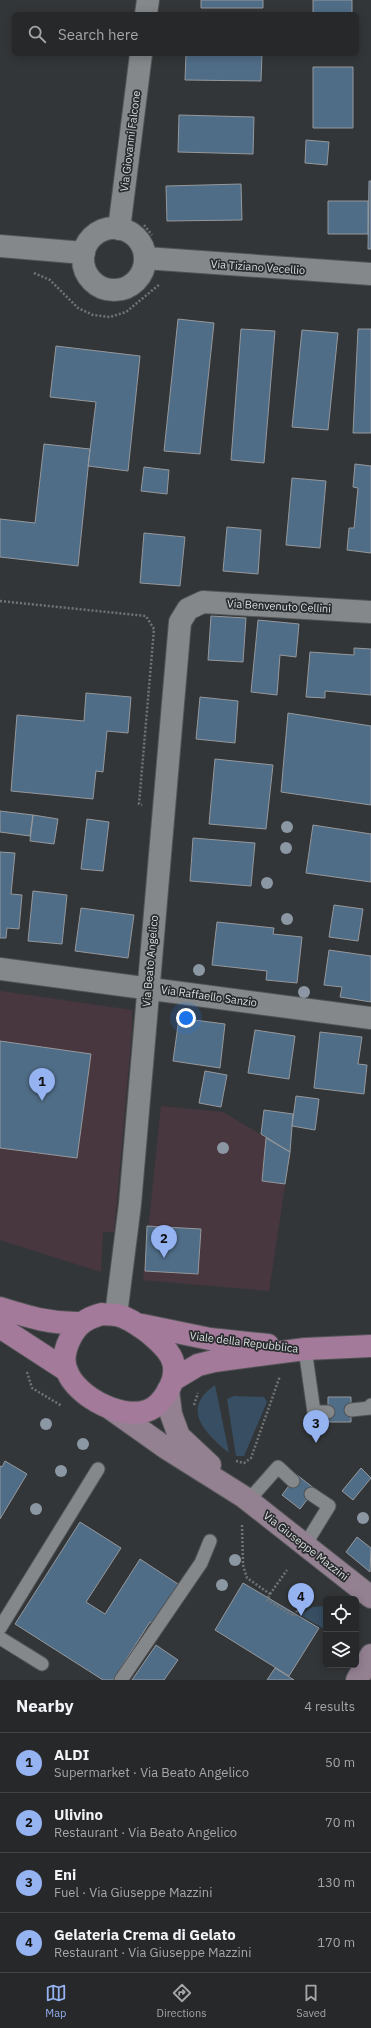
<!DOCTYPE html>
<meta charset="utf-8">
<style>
:root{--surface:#26282a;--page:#323436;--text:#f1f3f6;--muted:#a4a6a8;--line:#424447;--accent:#95b2f1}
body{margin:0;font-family:"IBM Plex Sans",sans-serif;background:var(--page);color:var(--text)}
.controls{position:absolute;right:12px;bottom:12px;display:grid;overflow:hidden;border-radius:6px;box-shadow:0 2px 10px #0003}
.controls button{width:36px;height:36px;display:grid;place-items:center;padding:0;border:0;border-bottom:1px solid var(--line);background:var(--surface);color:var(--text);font:20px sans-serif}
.you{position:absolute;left:186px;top:1018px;width:14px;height:14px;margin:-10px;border:3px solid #fff;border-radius:50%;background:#1a73e8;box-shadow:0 0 0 6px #1a73e833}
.badge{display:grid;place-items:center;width:26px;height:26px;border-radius:50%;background:var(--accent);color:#111;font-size:13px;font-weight:700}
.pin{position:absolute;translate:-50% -33px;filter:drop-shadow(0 1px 2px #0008)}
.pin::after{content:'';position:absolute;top:21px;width:14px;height:12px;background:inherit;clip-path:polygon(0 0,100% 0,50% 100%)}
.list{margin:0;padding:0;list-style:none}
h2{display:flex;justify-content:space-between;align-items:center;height:52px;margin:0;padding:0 16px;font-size:17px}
h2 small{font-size:13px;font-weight:400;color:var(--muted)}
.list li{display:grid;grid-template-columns:26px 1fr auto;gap:12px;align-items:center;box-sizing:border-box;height:60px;padding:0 16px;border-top:1px solid var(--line)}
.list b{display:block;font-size:15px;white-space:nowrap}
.list p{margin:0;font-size:13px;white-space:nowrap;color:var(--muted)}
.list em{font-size:13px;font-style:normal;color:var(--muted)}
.icon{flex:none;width:22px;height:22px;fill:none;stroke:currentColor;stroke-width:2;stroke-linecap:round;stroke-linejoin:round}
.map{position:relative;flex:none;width:371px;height:1680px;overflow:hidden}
.search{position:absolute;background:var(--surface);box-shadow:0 2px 10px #0003;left:12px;right:12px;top:12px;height:44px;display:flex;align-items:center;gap:10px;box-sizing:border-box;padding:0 14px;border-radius:6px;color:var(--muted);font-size:15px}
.sheet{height:292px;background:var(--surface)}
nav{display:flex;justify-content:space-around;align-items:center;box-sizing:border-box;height:56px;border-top:1px solid var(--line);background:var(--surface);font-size:11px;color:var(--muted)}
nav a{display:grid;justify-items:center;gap:2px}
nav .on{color:var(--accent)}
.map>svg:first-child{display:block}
.commercial{fill:#493740}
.green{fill:#384e62}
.building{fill:#506d87;stroke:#95989c}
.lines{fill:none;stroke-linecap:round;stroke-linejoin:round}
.lane-casing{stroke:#515355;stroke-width:15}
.street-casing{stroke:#515355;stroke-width:24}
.secondary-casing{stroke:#515355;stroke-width:24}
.primary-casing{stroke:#515355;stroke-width:24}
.path{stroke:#717475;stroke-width:2.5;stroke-dasharray:2 2;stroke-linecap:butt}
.lane{stroke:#84888b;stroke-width:13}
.street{stroke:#84888b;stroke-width:22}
.secondary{stroke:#938192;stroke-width:22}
.primary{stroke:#a37a99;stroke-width:22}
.tree{fill:#8b97a3}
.labels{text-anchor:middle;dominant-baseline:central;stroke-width:3.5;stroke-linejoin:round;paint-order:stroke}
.street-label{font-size:11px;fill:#dbddde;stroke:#292c2e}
</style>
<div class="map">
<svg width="371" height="1680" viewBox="0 0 371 1680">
<rect width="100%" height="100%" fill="#333638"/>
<path class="commercial" d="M0 991 132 1010V1029L114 1232H103L101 1272 0 1240Z
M161 1106 223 1112 290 1152 269 1291 143 1280Z"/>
<path class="green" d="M215 1385 229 1453C205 1433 180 1409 215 1385Z
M234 1396 264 1397 267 1402 244 1456H236L227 1399Z
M326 1606V1630L300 1615 312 1607Z"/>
<path class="building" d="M201 0H263V8H201Z
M313 0H352V14H313Z
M186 54H262L261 81 185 80Z
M313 67H353V128H313Z
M179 115 254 117 253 154 178 152Z
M306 140 329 142 327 165 305 163Z
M369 181H371V249H368Z
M241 184 242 220 167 221 166 186Z
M328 201H368V234H328Z
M178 319 214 323 200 454 164 451Z
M241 329 275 331 264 463 231 460Z
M358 329H371V433H353Z
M302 330 338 333 328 430 292 427Z
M56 346 140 356 128 471 88 466 96 402 50 397Z
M44 444 90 449 78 566 0 557V519L35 523Z
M355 464 371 466V553L347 550 349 528H354L358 488 353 487Z
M144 467 169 470 167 494 141 491Z
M292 478 326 481 320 548 286 545Z
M227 527 261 530 258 574 223 571Z
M144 533 185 537 180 586 140 583Z
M211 616 246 618 243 662 208 660Z
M258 620 299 624 296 657 280 655 277 695 251 692Z
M354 648 371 649V695L325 691V698L306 697 310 652 354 655Z
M86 693 131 697 128 733 107 731 103 772 96 771 93 799 11 791 17 715 84 721Z
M200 697 238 701 235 743 196 739Z
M288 713 371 726V805L281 792Z
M215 759 273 765 266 829 209 824Z
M0 811 33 815 30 836 0 832Z
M33 815 58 819 54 844 30 841Z
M87 819 109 822 103 871 81 869Z
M313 825 371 834V882L306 873Z
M193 838 255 843 251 886 190 881Z
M0 852 15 853 11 894 22 895 19 929 7 928 6 938H0Z
M33 891 67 895 62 944 28 941Z
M334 905 363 909 358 941 329 937Z
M81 908 134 915 128 958 75 951Z
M217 922 274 928 273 934 302 937 297 983 266 980 267 971 212 965Z
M329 950 371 956V1002L340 997 342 987 324 985Z
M179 1018 225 1024 220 1068 173 1061Z
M255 1030 295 1036 289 1079 248 1073Z
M320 1032 362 1037 358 1064 367 1065 364 1094 314 1088Z
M0 1041 91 1054 77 1158 0 1148Z
M205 1071 227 1075 221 1107 199 1103Z
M296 1096 319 1099 315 1130 292 1126Z
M264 1110 293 1114 290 1152 261 1134Z
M266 1138 290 1152 285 1184 262 1181Z
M147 1226 201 1229 198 1274 145 1271Z
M328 1397H351V1422H328Z
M5 1461 27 1474 0 1519V1466L2 1467Z
M361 1468 371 1478 353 1500 342 1491Z
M297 1475 315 1489 300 1509 282 1495Z
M80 1522 121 1548 86 1602 105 1614 140 1559 181 1586 156 1625 150 1622 113 1680H103L15 1624Z
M357 1537 371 1548 370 1572 346 1552Z
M243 1583 319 1628 289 1676 215 1630Z
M156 1645 178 1660 164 1680H132Z
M275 1668 294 1680H267Z"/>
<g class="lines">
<g class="lane-casing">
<path id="lane" d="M305 1349 314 1412H328
M351 1410 370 1408 371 1405
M248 1501 278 1467 293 1481
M305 1545 329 1506 311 1494
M0 1628 98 1469
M0 1638 42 1664
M121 1680 201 1563 210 1541"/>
</g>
<g class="street-casing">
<path id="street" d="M146 14 148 0
M83 259a31 31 0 1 1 62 0a31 31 0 1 1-62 0Z
M119 229 141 54
M0 246 84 253
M145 258 371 274
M0 969 371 1018
M116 1315 130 1204 180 622 188 609 203 602 371 612"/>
</g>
<g class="secondary-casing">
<path id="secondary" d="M168 1390 171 1414 179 1436 210 1465
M111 1409 166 1448 244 1497 371 1597
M357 1680 371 1655"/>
</g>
<g class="primary-casing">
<path id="primary" d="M0 1308C29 1317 51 1324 81 1323
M102 1314C107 1315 113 1314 117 1315 130 1318 139 1326 149 1333 167 1348 182 1362 170 1387 166 1395 161 1403 153 1408 127 1424 76 1397 67 1371 62 1360 65 1349 70 1339 77 1324 87 1318 102 1314Z
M142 1325 210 1339 268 1345
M0 1327 66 1370
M173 1380 198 1365 214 1361 305 1349 371 1346"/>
</g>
<path class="path" d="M144 225 152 235
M34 273 50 280 78 308 93 315 110 317 126 312 160 284
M0 601 146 616 154 629 139 804 142 805
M27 1372 32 1388 62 1406
M194 1405 198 1393
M236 1461 244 1463 251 1458 280 1376
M242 1525 243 1565 247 1578 270 1594 267 1600 294 1616 305 1598
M270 1594 287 1570"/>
<use href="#lane" class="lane"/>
<use href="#street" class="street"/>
<use href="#secondary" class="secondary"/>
<use href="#primary" class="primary"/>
</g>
<g class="tree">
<circle cx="287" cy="827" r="6"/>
<circle cx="286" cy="848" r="6"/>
<circle cx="267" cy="883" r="6"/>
<circle cx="287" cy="919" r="6"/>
<circle cx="199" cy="970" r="6"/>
<circle cx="304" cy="992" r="6"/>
<circle cx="223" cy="1148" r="6"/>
<circle cx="46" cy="1424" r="6"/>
<circle cx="83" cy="1444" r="6"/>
<circle cx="61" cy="1471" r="6"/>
<circle cx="36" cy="1509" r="6"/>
<circle cx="363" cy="1518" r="6"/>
<circle cx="235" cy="1560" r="6"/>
<circle cx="222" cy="1585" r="6"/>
</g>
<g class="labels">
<g class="street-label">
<text transform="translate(130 141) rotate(-83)">Via Giovanni Falcone</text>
<text transform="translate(258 267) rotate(4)">Via Tiziano Vecellio</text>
<text transform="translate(279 606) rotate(3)">Via Benvenuto Cellini</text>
<text transform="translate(150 961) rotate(-85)">Via Beato Angelico</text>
<text transform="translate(209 996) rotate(8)">Via Raffaello Sanzio</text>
<text transform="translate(244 1342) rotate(7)">Viale della Repubblica</text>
<text transform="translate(306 1546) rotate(38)">Via Giuseppe Mazzini</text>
</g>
</g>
</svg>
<div class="controls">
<button><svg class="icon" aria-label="locate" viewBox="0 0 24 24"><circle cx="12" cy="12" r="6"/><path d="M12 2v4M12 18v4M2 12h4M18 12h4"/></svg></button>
<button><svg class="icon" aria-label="layers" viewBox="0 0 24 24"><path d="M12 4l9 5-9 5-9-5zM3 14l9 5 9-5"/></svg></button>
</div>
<div class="you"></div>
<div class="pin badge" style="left:42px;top:1101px">1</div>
<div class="pin badge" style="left:164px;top:1258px">2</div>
<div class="pin badge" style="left:316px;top:1443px">3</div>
<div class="pin badge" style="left:301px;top:1616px">4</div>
<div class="search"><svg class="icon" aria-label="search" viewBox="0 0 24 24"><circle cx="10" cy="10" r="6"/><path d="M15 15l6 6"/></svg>Search here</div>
</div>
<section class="sheet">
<h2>Nearby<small>4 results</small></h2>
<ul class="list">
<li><span class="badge">1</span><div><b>ALDI</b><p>Supermarket · Via Beato Angelico</p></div><em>50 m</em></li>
<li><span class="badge">2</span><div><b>Ulivino</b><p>Restaurant · Via Beato Angelico</p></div><em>70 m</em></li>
<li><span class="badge">3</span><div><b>Eni</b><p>Fuel · Via Giuseppe Mazzini</p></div><em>130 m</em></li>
<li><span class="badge">4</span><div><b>Gelateria Crema di Gelato</b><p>Restaurant · Via Giuseppe Mazzini</p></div><em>170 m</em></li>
</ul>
</section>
<nav>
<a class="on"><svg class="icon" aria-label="map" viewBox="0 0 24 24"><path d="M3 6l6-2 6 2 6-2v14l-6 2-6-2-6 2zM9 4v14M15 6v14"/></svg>Map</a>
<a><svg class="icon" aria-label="directions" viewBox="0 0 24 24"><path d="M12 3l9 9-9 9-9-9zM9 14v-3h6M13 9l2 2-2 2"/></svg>Directions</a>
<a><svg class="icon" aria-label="saved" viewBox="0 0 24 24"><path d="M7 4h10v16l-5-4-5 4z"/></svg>Saved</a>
</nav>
